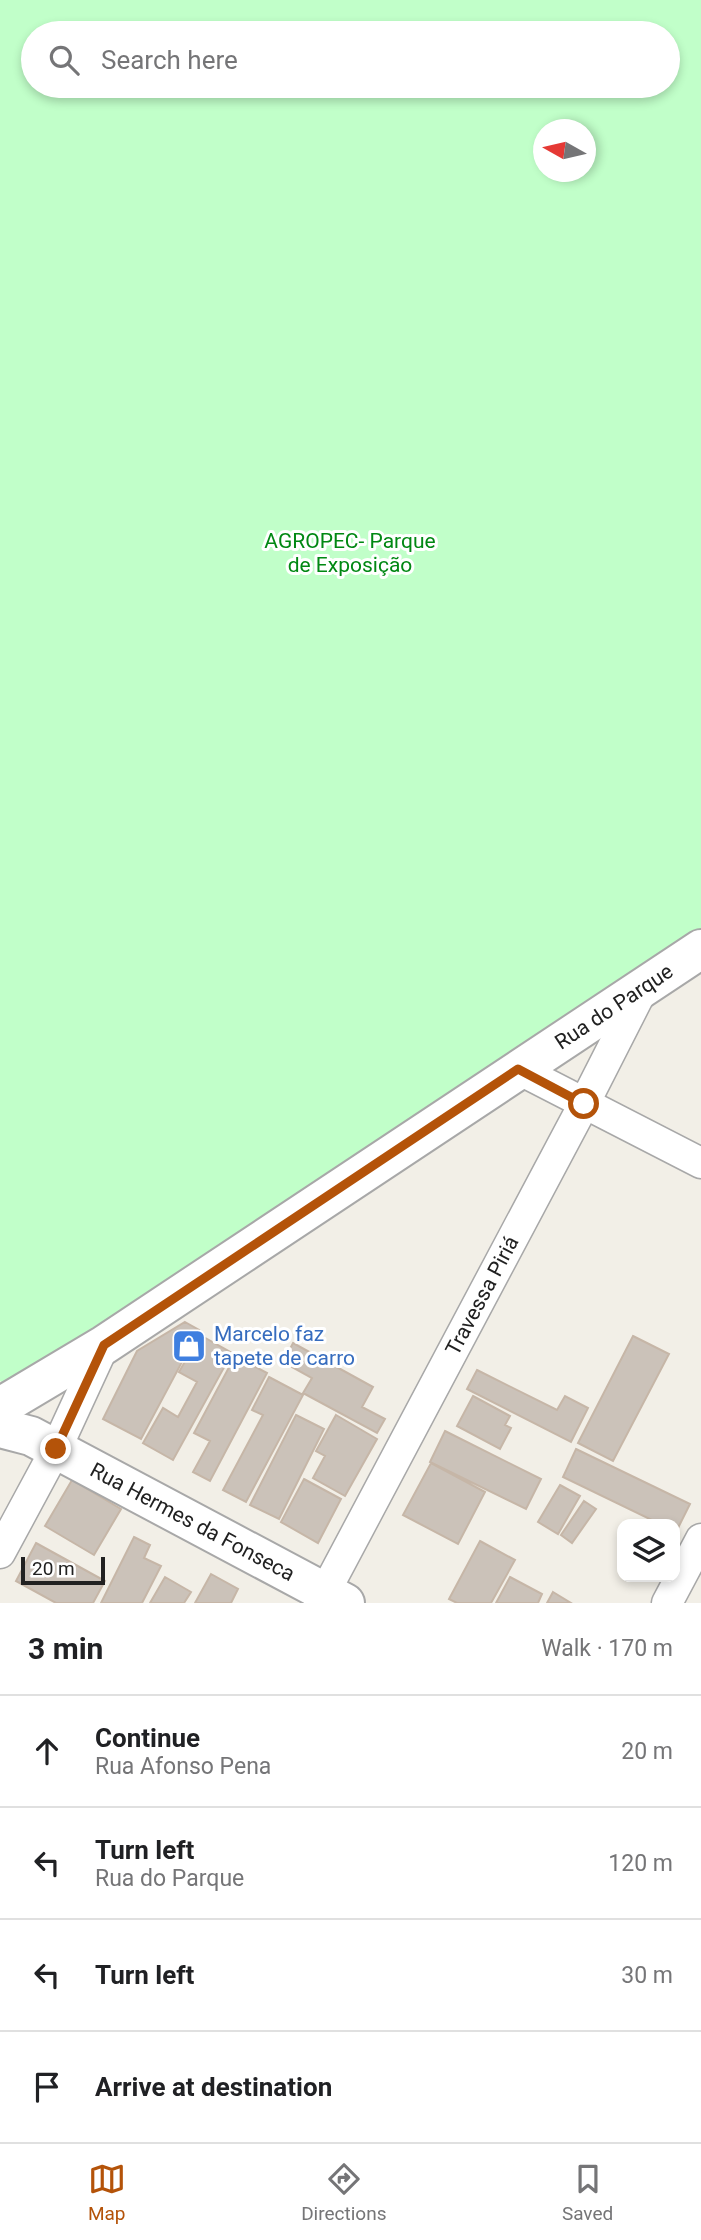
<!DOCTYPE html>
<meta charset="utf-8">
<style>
:root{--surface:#fff;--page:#f2f2f2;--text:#202124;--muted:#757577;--line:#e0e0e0;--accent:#b45309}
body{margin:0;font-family:Roboto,sans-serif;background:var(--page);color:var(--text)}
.controls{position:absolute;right:21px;bottom:21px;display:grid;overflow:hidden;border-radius:14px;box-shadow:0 4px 10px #0003}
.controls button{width:63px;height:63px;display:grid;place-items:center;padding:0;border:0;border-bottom:2px solid var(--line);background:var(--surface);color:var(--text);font:35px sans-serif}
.compass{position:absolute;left:533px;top:119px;width:63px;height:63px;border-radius:50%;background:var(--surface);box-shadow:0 4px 10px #0003;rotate:278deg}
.scale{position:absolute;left:21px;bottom:18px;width:84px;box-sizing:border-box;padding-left:7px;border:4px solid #212121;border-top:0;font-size:19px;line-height:24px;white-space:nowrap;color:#212121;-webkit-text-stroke:5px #fff;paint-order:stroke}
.stop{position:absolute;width:21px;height:21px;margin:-16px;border:5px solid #b45309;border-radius:50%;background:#fff}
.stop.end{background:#b45309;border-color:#fff;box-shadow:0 2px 7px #0008}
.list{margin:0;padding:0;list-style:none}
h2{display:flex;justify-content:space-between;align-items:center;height:91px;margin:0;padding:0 28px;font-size:30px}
h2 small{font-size:23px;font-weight:400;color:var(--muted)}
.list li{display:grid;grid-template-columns:46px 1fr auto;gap:21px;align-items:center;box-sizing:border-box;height:112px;padding:0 28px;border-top:2px solid var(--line)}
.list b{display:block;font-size:26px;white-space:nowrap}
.list p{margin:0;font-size:23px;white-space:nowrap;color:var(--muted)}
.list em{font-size:23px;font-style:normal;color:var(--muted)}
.icon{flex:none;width:38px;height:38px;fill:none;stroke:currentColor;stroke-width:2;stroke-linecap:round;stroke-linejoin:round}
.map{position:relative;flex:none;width:701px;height:1603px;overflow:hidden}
.search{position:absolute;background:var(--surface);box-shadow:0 4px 10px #0003;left:21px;right:21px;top:21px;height:77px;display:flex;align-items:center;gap:18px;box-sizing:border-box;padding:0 24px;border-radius:38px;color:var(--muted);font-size:26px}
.sheet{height:539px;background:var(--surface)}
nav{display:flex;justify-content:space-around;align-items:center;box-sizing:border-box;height:98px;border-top:2px solid var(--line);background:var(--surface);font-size:19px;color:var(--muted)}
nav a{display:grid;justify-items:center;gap:4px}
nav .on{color:var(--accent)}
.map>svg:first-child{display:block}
.park{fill:#c1ffc9;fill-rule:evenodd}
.building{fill:#cbc2b9;stroke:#c6b6a7;stroke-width:2}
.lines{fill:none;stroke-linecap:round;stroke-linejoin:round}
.minor-casing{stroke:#a8a8a8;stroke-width:33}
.tertiary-casing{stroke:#a8a8a8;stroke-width:42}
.minor{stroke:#fff;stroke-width:30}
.tertiary{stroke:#fff;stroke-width:38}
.route{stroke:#b45309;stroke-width:9}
.labels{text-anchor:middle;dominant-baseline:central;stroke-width:6;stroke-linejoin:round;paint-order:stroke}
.park-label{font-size:21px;fill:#018813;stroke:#fff}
.street-label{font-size:21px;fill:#212121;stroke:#fff}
.shop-label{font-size:21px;fill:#366cbe;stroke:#fff;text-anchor:start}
</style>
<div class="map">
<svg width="701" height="1603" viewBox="0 0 701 1603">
<rect width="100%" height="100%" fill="#f2efe7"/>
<path class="park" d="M0 0H701V935L14 1389 0 1381ZM33 33H668V86H33ZM544 130H586V172H544Z"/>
<path class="building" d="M185 1322 199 1330 141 1439 103 1419 137 1351Z
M200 1335 232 1353 173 1460 143 1443 163 1408 178 1417 197 1382 179 1372Z
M633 1336 669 1354 613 1461 578 1443Z
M293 1343 373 1387 362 1407 385 1419 377 1433 303 1393 312 1378 283 1362Z
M235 1356 267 1373 210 1481 193 1472 210 1441 194 1433Z
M477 1370 557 1410 565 1396 588 1408 571 1442 467 1389Z
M269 1377 303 1395 246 1502 223 1490 263 1415 252 1410Z
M473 1396 510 1416 505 1425 511 1428 500 1449 457 1426Z
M296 1415 324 1429 279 1519 250 1505Z
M336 1415 377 1439 345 1496 313 1478 325 1456 316 1451Z
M445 1431 541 1479 526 1509 430 1462Z
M576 1449 690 1504 676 1532 675 1524H660L563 1477Z
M431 1463 485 1492 458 1544 403 1515Z
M304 1479 341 1499 318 1543 281 1522Z
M72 1480 121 1509 94 1555 45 1526Z
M560 1485 580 1496 558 1534 538 1522Z
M584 1501 596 1509 572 1543 561 1535Z
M134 1537 150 1545 144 1558 161 1566 142 1603H101Z
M480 1541 515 1560 491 1603H457L449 1599Z
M36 1543 105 1581 93 1603H56L16 1581Z
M211 1574 238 1589 231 1603H195Z
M165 1577 191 1592 184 1603H150Z
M510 1577 542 1594 538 1603H496Z
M553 1592 571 1603H547Z"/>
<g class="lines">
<g class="minor-casing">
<g id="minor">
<path d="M518 1069 701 1163"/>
<path d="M0 1553 56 1449 104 1345"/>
<path id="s1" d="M319 1603 584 1104 643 988"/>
<path d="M667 1603 701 1539"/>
</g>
</g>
<g class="tertiary-casing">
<g id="tertiary">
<path id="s2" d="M0 1407 104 1345 701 949"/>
<path id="s3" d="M0 1428 31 1436 345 1603"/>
</g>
</g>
<use href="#minor" class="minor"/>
<use href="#tertiary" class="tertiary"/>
</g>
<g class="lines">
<path class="route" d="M56 1449 104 1345 518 1069 584 1104"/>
</g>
<defs>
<g id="shop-square" transform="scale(1.75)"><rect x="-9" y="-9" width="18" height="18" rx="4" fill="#3f7fe0" stroke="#fff"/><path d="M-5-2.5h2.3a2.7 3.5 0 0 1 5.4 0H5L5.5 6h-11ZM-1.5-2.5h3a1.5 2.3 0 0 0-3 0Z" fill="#fff"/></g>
</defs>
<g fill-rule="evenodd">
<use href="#shop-square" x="189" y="1346"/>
</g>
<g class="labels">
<g class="park-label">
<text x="350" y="541">AGROPEC- Parque<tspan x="350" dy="24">de Exposição</tspan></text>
</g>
<g class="street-label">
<text stroke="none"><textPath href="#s2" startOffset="733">Rua do Parque</textPath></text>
<text stroke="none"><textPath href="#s1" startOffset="348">Travessa Piriá</textPath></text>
<text stroke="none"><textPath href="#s3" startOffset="215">Rua Hermes da Fonseca</textPath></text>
</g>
<g class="shop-label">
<text x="214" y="1334">Marcelo faz<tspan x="214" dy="24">tapete de carro</tspan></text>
</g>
</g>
</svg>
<div class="controls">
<button><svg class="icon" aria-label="layers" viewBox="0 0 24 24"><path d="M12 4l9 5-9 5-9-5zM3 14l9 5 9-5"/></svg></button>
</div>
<svg class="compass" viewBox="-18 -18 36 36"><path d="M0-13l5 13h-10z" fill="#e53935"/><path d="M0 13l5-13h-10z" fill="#757577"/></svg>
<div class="scale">20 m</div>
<div class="stop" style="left:584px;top:1104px"></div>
<div class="stop end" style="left:56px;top:1449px"></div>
<div class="search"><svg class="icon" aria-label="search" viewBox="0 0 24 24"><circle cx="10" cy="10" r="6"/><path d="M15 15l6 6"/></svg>Search here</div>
</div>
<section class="sheet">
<h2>3 min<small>Walk · 170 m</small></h2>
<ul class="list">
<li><svg class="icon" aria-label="ahead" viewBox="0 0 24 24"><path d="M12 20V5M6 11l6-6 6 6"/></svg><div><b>Continue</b><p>Rua Afonso Pena</p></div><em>20 m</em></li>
<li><svg class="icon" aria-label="left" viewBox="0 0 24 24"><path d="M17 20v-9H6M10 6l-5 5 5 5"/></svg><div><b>Turn left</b><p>Rua do Parque</p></div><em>120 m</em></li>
<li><svg class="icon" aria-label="left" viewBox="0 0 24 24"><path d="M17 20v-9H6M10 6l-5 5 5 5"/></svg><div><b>Turn left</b></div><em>30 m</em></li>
<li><svg class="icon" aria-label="arrive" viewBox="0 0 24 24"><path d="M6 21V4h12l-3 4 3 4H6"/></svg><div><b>Arrive at destination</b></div></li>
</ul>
</section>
<nav>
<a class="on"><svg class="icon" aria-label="map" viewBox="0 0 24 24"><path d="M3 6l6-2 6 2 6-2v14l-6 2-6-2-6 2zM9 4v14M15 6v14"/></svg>Map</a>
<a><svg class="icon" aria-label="directions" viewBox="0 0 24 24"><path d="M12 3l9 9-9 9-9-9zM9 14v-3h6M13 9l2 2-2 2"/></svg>Directions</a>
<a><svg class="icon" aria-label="saved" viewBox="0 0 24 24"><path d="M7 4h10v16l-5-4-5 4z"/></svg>Saved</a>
</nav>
